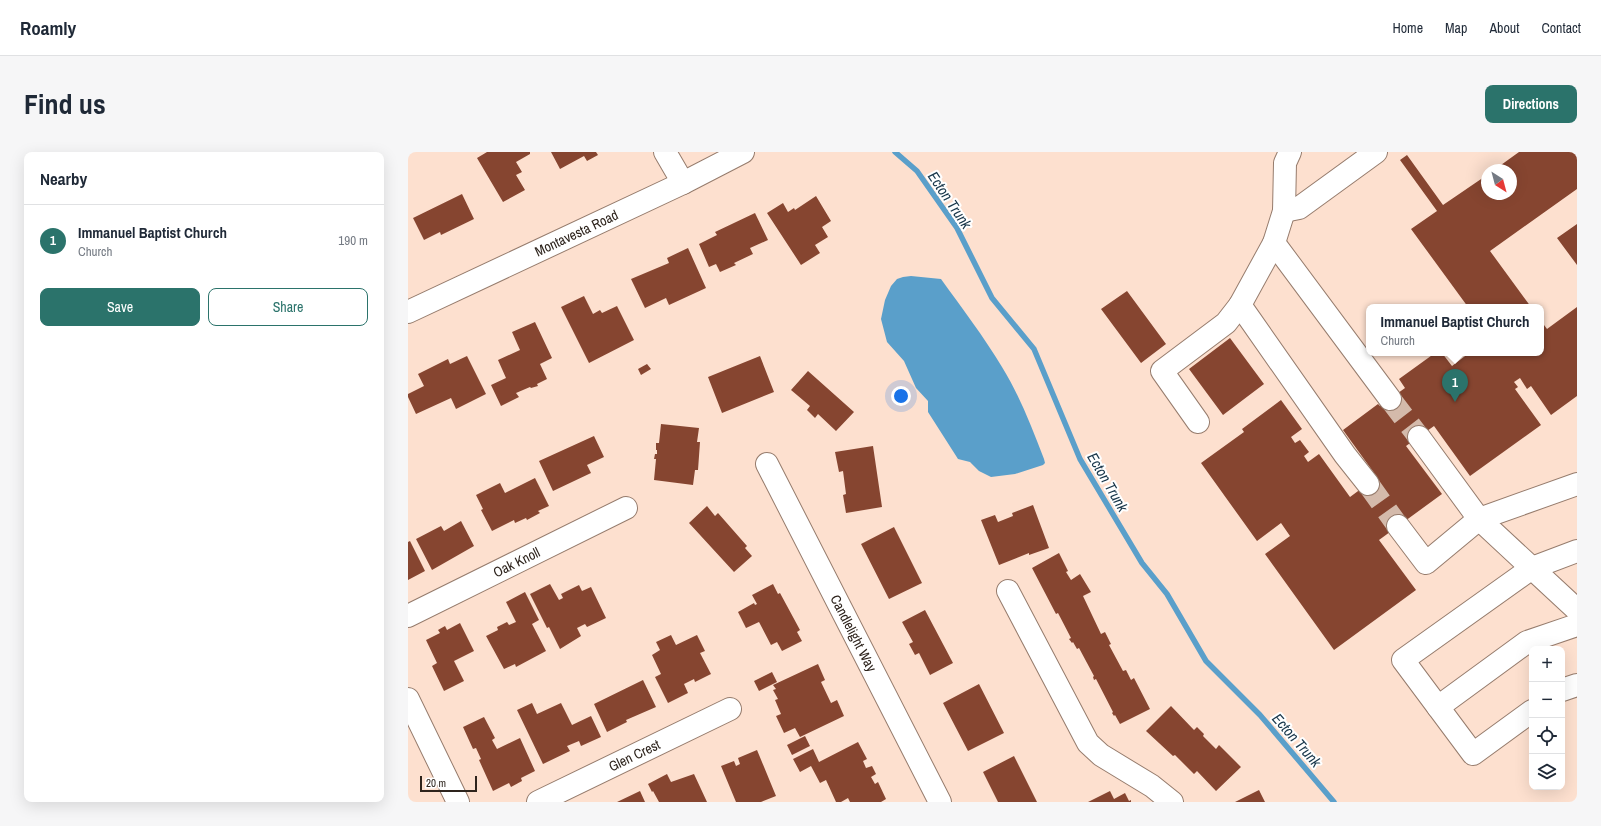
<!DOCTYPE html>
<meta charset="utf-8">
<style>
:root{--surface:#fff;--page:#f6f6f7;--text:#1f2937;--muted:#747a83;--line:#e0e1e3;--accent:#2b736b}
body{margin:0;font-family:"Archivo Narrow",sans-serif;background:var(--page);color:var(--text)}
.controls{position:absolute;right:12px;bottom:12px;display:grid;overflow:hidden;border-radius:8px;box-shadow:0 4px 16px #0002}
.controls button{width:36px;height:36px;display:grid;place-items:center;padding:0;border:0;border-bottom:1px solid var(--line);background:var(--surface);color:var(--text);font:20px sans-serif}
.compass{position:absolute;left:1073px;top:12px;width:36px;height:36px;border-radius:50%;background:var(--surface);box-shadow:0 4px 16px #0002;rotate:144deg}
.scale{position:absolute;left:12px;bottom:10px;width:57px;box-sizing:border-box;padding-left:4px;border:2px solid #2e241d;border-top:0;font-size:11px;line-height:14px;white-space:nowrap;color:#2e241d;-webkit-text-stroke:3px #fff;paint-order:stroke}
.you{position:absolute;left:493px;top:244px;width:14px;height:14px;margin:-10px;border:3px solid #fff;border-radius:50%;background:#1a73e8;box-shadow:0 0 0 6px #1a73e833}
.badge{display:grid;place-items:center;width:26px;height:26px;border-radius:50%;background:var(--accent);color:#fff;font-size:13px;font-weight:700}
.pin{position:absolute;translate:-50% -33px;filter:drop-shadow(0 1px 2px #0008)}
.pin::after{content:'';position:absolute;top:21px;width:14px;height:12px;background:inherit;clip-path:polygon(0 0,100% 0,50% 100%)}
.popup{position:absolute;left:958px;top:152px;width:178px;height:52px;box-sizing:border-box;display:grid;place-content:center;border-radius:8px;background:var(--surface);filter:drop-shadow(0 1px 3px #0005);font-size:13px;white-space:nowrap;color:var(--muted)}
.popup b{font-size:15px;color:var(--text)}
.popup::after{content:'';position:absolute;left:50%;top:100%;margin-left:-8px;border:8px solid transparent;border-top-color:var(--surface)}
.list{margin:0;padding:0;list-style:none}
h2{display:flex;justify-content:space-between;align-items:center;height:52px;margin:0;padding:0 16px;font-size:17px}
h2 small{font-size:13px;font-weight:400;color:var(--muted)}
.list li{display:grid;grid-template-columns:26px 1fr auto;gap:12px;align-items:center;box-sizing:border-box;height:72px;padding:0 16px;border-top:1px solid var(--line)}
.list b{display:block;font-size:15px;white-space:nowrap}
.list p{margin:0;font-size:13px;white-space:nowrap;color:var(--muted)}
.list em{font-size:13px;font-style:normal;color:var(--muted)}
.actions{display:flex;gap:8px;padding:12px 16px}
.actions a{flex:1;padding:9px 0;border:1px solid var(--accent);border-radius:8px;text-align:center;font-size:14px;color:var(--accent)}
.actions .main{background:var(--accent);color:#fff}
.icon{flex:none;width:22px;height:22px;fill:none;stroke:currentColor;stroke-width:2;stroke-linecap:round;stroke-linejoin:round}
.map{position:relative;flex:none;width:1169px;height:650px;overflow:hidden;border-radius:8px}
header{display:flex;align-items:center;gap:24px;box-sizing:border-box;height:56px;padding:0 20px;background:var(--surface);border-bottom:1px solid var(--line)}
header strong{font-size:19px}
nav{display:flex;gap:22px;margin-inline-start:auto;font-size:14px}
.intro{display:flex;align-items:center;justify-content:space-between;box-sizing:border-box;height:96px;padding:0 24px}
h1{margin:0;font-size:28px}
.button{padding:10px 18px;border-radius:8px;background:var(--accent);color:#fff;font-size:14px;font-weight:700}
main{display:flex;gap:24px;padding:0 24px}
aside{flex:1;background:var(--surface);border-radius:8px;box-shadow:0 4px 16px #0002}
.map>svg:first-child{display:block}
.water{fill:#5a9fca}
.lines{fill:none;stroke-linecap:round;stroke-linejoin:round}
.stream{stroke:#5a9fca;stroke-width:5.5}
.building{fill:#864530}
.minor-tunnel{stroke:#d4baab;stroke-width:22;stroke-dasharray:22 11;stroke-linecap:butt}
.minor-casing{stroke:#967c6d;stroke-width:24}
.minor{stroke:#fff;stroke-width:22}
.labels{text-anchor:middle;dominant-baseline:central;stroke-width:4;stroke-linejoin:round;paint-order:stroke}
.street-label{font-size:14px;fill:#2e241d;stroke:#fff}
.water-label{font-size:15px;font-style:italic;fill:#173549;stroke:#fff}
</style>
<header>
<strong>Roamly</strong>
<nav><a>Home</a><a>Map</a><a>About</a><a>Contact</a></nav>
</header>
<div class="intro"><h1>Find us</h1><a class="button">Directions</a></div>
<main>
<aside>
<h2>Nearby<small></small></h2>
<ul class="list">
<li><span class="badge">1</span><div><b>Immanuel Baptist Church</b><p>Church</p></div><em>190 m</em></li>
</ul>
<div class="actions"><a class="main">Save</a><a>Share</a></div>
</aside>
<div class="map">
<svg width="1169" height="650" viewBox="0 0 1169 650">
<rect width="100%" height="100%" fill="#fde0cf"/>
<path class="water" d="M503 124 533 127C554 156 576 185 594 215 612 244 624 276 636 307L637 311 635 313 607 322 583 325 571 319 562 310 550 307 520 260V249L508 236 496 209 479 190 473 167 477 148 483 134 489 127 495 125Z"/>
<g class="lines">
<path class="stream" d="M487 0 509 19 549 76 584 146 626 197 672 307 734 411 759 442 798 509 852 563 926 650"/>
</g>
<path class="building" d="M79 0H122V2L108 10 114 20 108 23 117 38 95 50 69 6Z
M143 0H188L190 3 179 9 176 4 152 17Z
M1111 0H1169V37L1082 99 1123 155H1060L1003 77 1029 59 992 8 999 3 1035 53 1079 23V42H1103V18H1086Z
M54 42 66 67 33 83 32 80 16 88 5 66Z
M408 44 423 69 414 75 420 85 407 93 412 101 393 113 359 61 375 51 380 60 386 56 387 58Z
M347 61 360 88 342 96 345 102 326 111 328 113 312 120 308 112 301 115 291 92 309 83 307 80Z
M1169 72V113L1149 86Z
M280 96 298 136 261 153 258 146 237 156 223 127 261 111 259 106Z
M719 139 758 192 733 211 693 157Z
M176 144 185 162 192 158 194 161 209 154 226 188 181 211 153 155Z
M1169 155V244L1143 263 1123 234 1119 237 1112 226 1106 230 1110 235 1107 237 1133 273 1062 324 1026 274 998 294 1034 342 971 388 1008 438 926 498 857 402 882 384 873 371 849 389 793 311 836 280 834 277 873 248 894 277 883 285 887 291 892 288 901 300 896 304 900 310 911 302 942 345 969 325 935 278 970 252 972 254 997 236 991 227 1027 201H1034L1044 214 1061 201H1133V169L1139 177Z
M127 170 144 206 132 212 139 227 129 232 130 234 123 236 122 235 108 241 111 245 93 254 83 233 98 226 90 208 112 198 104 180Z
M822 186 856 232 815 263 781 217Z
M59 204 78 242 48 257 43 246 8 262 0 245V242L16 234 10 222 40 207 42 212Z
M352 204 366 240 314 261 300 225Z
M239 212 243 217 233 223 230 217Z
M400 219 446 260 428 279 410 262 407 266 399 258 402 254 383 238Z
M253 272 291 276 289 290H292L290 318H287L285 333 246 328 248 307H246L247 302H249V298H248V291H251Z
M186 284 196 305 179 313 183 321 145 339 131 309Z
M465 294 474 355 438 361 435 343 438 342 435 319 431 320 427 300Z
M127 326 141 354 130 359 132 361 119 368 118 366 107 371 106 368 84 379 73 358 75 357 68 343 92 331 97 341Z
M625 353 641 396 621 403V401L591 413 573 368 587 363 590 370 605 364 604 361Z
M299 354 307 364 310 361 339 394 337 396 344 404 326 420 281 371Z
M53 369 66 394 24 418 8 387 33 374 36 379Z
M486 375 514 431 481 447 453 392Z
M2 389 17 419 0 428V390Z
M651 401 660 419 658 420 663 428 672 422 683 440 675 444 693 482 697 480 703 492 701 493 715 519 718 518 723 528 726 526 742 557 712 572 707 563 706 564 704 561 705 560 688 527 686 528 685 525 686 524 671 496 669 497 665 490 664 491 661 487 663 486 650 461 648 462 624 416Z
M142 432 151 448 155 446 153 442 171 433 174 439 183 435 198 466 179 475 177 472 169 476 173 484 152 497 141 475 139 476 122 442Z
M365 432 370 442 372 441 392 478 389 480 394 489 374 499 369 490 363 493 351 470 338 476 330 460 346 451 347 453 349 452 344 443Z
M117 440 131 468 124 472 138 499 108 515 107 512 96 517 78 484 90 478 89 475 99 470 101 473 108 470 98 450Z
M517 458 545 511 522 523 511 501 507 503 501 492 505 490 494 470Z
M52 471 66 499 46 509 56 529 36 539 24 514 29 511 18 488 32 481 30 478 37 474 39 478Z
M263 483 268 493 289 483 297 499 292 501 303 522 287 530 286 527 276 532 280 541 260 551 247 525 253 522 244 503 252 498 248 490Z
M410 512 417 528 413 530 423 551 429 548 436 564 392 585 387 576 376 581 368 564 373 562 367 548 370 547 365 538 368 537 365 533Z
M364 520 369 530 351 539 346 529Z
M235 528 248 555 218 568 219 570 199 580 186 552Z
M571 532 596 581 560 599 535 551Z
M124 551 129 562 153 551 164 573 183 564 193 585 173 594 171 589 159 594 162 599 135 612 109 558Z
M763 554 786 578 789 575 796 582 795 584 808 597 811 593 833 615 808 639 789 619 786 622 767 603 765 604 738 579Z
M76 565 87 586 84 588 89 597 112 586 127 619 113 626 114 629 103 635 101 631 85 639 71 608 73 607 68 596 65 597 55 575Z
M397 584 402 594 384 603 379 593Z
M450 590 459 607 455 609 458 616 464 614 468 622 463 625 467 632 470 630 478 647 473 650H442L440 646 433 650H428L418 628 412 631 403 614 392 620 385 607 405 597 411 610Z
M349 598 368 644 353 650H328L313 614 326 609 328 614 332 612 330 606Z
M606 604 629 650H590L575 620Z
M259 622 263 630 286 622 299 650H251L245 639 244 640 240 632Z
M851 638 857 650H827Z
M232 639 237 650H209Z
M702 639 706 647 717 641 721 649 723 648V650H680Z"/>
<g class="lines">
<path class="minor-tunnel" d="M982 247 1011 285
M960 332 990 374"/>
<g class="minor-casing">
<g id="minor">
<path d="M257 0 275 31"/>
<path d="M882 0 877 11 876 59 891 56 968 0"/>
<path d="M866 91 982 247"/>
<path d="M832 153 937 303 960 332"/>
<path id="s1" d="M0 160 275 31 335 0"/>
<path d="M790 270 754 219 818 171 832 153 866 91 876 59"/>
<path id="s2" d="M359 312 532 650"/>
<path d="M1169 332 1071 367 1169 458"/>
<path d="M990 374 1018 411 1071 367 1011 285"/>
<path d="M600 439 680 591 693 603 744 634 764 650"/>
<path id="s3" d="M0 464 218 356"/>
<path d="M1154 538 1169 533"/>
<path d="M0 547 50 650"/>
<path d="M1030 555 1119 490 1169 473"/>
<path d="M1124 559 1065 602 995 508 1124 416 1169 399"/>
<path id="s4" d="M130 650 322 557"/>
</g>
</g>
<use href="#minor" class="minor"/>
</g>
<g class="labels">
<g class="street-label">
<text stroke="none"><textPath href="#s1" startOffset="186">Montavesta Road</textPath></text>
<text stroke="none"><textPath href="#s3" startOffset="121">Oak Knoll</textPath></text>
<text stroke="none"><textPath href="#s2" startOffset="190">Candlelight Way</textPath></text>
<text stroke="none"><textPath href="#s4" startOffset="107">Glen Crest</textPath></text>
</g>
<g class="water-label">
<text transform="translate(542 48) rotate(56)">Ecton Trunk</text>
<text transform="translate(700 330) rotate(60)">Ecton Trunk</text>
<text transform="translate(889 588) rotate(49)">Ecton Trunk</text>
</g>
</g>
</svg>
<div class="controls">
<button>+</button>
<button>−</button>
<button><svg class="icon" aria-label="locate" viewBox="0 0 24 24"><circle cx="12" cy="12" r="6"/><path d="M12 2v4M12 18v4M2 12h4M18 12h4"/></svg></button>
<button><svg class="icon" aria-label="layers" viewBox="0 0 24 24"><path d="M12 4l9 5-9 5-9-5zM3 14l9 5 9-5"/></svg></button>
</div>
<svg class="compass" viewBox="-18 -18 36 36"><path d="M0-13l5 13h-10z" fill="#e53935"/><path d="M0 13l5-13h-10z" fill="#747a83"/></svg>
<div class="scale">20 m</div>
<div class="you"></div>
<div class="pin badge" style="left:1047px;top:250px">1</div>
<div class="popup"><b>Immanuel Baptist Church</b>Church</div>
</div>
</main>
